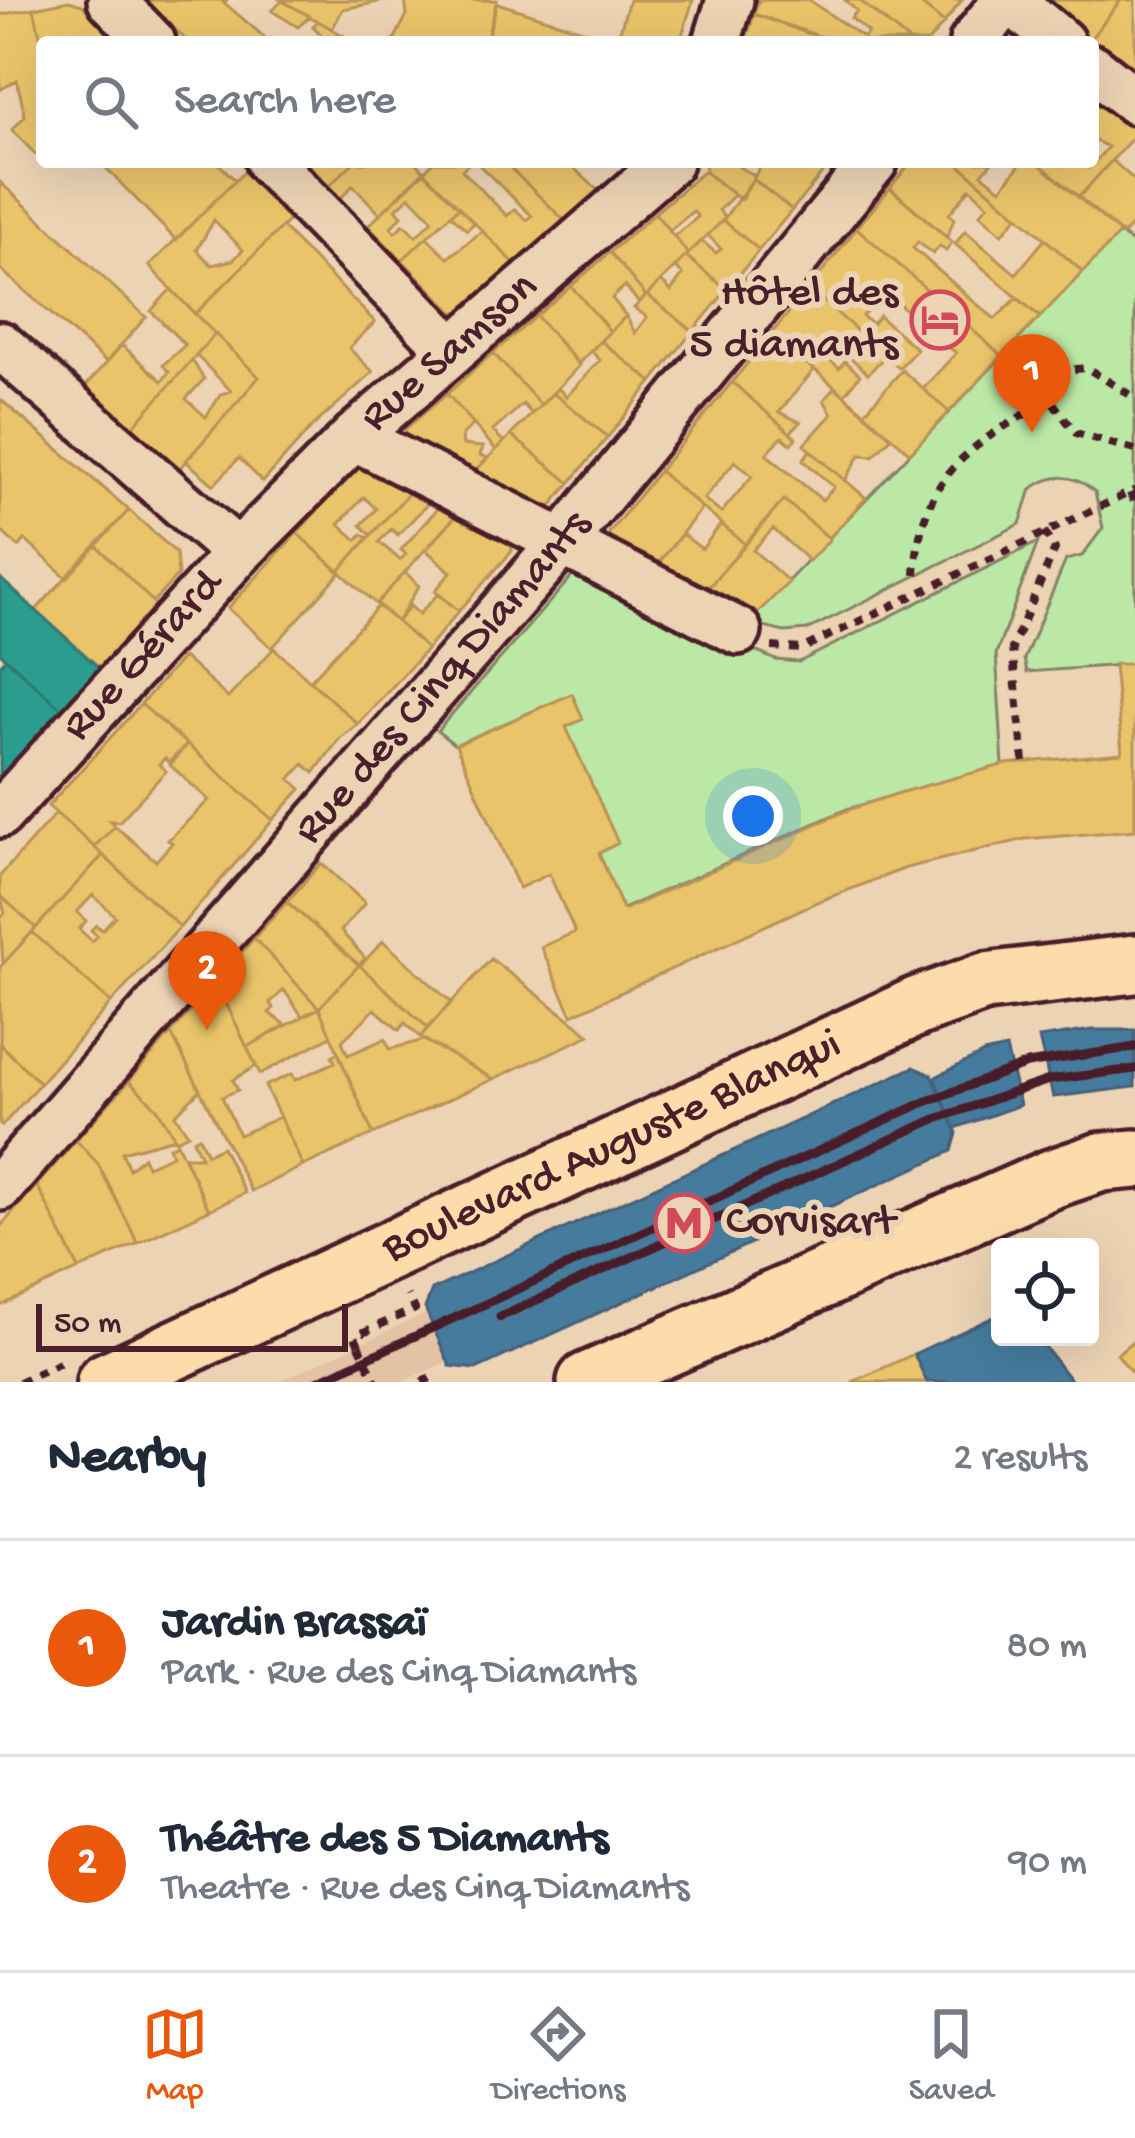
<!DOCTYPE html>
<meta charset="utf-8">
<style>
:root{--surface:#fff;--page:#f6f6f7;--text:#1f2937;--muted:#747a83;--line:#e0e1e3;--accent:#ea580c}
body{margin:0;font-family:"Gochi Hand",sans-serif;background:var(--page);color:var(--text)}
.controls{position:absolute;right:36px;bottom:36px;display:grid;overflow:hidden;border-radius:12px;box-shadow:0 12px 48px #0002}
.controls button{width:108px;height:108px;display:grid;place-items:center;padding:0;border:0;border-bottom:3px solid var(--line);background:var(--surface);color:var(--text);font:60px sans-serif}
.scale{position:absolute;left:36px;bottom:30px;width:312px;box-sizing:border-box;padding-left:12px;border:6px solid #4a1f2b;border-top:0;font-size:33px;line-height:42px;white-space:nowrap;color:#4a1f2b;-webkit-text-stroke:9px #ecd3b3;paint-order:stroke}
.you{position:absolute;left:753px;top:816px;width:42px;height:42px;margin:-30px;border:9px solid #fff;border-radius:50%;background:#1a73e8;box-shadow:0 0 0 18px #1a73e833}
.badge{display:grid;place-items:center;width:78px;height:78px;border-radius:50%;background:var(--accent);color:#fff;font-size:39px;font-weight:700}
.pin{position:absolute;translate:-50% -99px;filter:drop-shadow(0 3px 6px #0008)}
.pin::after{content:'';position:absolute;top:63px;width:42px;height:36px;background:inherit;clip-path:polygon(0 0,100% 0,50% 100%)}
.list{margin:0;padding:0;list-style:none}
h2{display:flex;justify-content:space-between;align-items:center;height:156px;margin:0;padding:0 48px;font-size:51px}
h2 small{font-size:39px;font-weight:400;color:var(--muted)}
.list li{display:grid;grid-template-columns:78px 1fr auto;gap:36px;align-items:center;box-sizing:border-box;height:216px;padding:0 48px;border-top:3px solid var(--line)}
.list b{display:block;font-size:45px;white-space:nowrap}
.list p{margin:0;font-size:39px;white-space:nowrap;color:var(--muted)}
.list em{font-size:39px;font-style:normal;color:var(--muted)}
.icon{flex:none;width:66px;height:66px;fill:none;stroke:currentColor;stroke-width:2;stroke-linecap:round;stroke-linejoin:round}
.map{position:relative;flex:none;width:1135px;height:1382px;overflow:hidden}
.search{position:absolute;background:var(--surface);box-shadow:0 12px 48px #0002;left:36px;right:36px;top:36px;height:132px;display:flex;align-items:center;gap:30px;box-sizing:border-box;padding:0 42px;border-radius:12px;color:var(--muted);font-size:45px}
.sheet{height:588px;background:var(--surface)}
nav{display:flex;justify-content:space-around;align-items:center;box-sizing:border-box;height:168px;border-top:3px solid var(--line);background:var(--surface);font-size:33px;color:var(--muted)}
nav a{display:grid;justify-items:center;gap:6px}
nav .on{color:var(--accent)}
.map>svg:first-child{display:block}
.built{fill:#e3c2a5}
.green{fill:#bce8a6;stroke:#838468;stroke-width:3}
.homes{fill:#e9c46a;stroke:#b99257;stroke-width:3;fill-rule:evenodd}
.schools{fill:#2a9d8f;stroke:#347771;stroke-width:3}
.public{fill:#457b9d;stroke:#465f7b;stroke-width:3}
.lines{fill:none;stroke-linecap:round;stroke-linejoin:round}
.minor-casing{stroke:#4a1f2b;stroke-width:54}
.major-casing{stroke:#4a1f2b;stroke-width:66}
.path{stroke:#4a1f2b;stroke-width:8;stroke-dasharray:9 9;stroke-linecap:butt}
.minor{stroke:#ecd3b3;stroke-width:45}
.major{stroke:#fddcac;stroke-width:57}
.rail{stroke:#4a1f2b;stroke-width:9}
.path-bridge{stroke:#4a1f2b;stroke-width:8;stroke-dasharray:9 9;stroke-linecap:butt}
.labels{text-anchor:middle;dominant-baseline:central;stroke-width:12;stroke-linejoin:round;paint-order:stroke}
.poi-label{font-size:45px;fill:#4a1f2b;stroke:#ecd3b3;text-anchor:end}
.street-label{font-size:45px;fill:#4a1f2b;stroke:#ecd3b3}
</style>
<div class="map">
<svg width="1135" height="1382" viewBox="0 0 1135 1382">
<rect width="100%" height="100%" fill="#ecd3b3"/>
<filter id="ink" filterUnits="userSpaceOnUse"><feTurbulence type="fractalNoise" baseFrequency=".00833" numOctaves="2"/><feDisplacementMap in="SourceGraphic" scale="24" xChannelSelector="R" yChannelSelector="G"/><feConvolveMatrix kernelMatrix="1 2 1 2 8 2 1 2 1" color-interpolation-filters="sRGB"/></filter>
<g filter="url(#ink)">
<path class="built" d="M427 1313 448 1361 402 1382H277Z"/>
<path class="green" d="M1120 233 1135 245V664L1027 672 1024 659 1066 560 1082 556 1103 528 1095 492C1073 473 1054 473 1031 489L1020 524 807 630 784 632 748 623Z
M1038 542 996 654 1003 765 847 809 622 909 599 853 617 843 566 727 583 719 572 694 455 745 437 731 574 574 776 660 799 662Z"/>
<path class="homes" d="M146 0H228L222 1 270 42H188Z
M389 0 343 9 332 29 281 0Z
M405 0H497L486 42H393L407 15Z
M629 0H693L680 42H486L497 3 617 41Z
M759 0H809L864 38 868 32 851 18 857 11 845 0H859L910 42H832L754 14Z
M859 0H916L944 23 928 42H910Z
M916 0H962L944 23Z
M1045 0H1121L1088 42Z
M1121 0H1135V85L1088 42Z
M69 1 82 5 118 42 42 45 34 8Z
M282 1 310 16 298 27 272 11Z
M34 8 42 45V161L12 130 25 116 17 80 0 90V15Z
M754 14 828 39 829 40 745 42Z
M318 21 332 29 354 42H328L313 26Z
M1093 90 1135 125V135L1079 197 1037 162H1083L1089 168 1108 147 1093 140Z
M1112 160 1135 181V221L1123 235 1079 197Z
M100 162H217L235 180 176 240Z
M306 162H354L329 186Z
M354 162H416L424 171 380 214 353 185 341 198 329 186Z
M433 162H470L462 170 507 216 515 209 527 220 532 216 476 162H504L568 224 518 267 424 172Z
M504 162H567L602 194 568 224Z
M707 162H741L739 167 755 176 741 200 704 171Z
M763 162H814L824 171 792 210 753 179Z
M911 162H956L1018 216 1002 234 980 214 988 205 970 188 949 214 954 219 947 237 890 188Z
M956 162H992L982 174 1001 189 1022 162H1037L1120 233 1083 272Z
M245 171 291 218 195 314 149 266ZM214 220 243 250 233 260 212 265 197 250Z
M704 171 734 195 719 210 725 218 688 254 674 236 698 217 693 211 669 231 655 213Z
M424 172 459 207 402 260 368 226ZM410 196 433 220 416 236 404 224 395 232 391 227 402 216 396 209Z
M753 179 792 210 759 250 723 220Z
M0 182 146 317 106 362 0 269Z
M890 188 952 242 946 251 940 246 933 254 918 242 913 248 972 300 995 319 1017 298 1040 317 1002 356 857 228Z
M459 207 474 223 467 230 451 215Z
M655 213 688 254 646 296 610 252Z
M723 220 759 250 727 290 686 256 702 241 716 253 721 249 708 235Z
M282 227 375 322 349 348 373 372 312 427 263 482 239 458 214 485 186 461 259 377 195 314Z
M857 228 1002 356 949 412 923 389 956 353 884 291 862 316 872 324 879 316 917 349 899 368 809 288Z
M482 231 518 267 466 313 453 312 402 260 427 237 448 258Z
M965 231 1016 274 1045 239 1083 272 1040 317 955 244Z
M610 252 646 296 639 303 625 286 612 298 626 316 610 331 571 286Z
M686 256 727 290 693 331 647 295 661 281 671 291 683 275 675 267Z
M571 286 610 331 578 364 536 316Z
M809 288 885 356 868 374 849 356 855 350 841 338 826 356 839 368 845 361 860 375 844 395 772 333Z
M171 289 215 334 131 429 84 388 122 345 162 381 169 372 163 365 185 345 151 311Z
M647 295 693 331 652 382 601 341 626 316 635 333 647 317 634 308Z
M536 316 580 365 541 405 493 353Z
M772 333 814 370 779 412 800 422 790 433 732 382Z
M215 334 259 377 178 470 131 429 192 360 204 379 186 399 206 417 221 394 231 391 196 355Z
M601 341 652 382 608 437 553 393 558 388 566 397 600 360 591 351Z
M493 353 541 405 532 414 523 404 493 431 504 442 496 450 447 394Z
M902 370 949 412 910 453 864 413Z
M732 382 796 438 791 444 782 437 766 454 822 500 834 487 803 460 810 450 866 498 829 538 784 500 745 544 659 471ZM735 461 752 476 721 513 704 499Z
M835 387 892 437 873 456 860 455 845 481 804 445 832 414 824 400Z
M553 393 608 437 570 483 511 435Z
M447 394 474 424 462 435 463 445 483 447 480 455 488 458 468 478 408 448 405 429Z
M0 399 129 510 67 578 25 540 19 547 0 530Z
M511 435 570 483 551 506 533 510 468 478Z
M373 466 415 486 371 535 361 525 376 509 364 497 339 524 357 540 362 534 368 538 339 571 297 533 355 469Z
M659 471 702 508 653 570 613 551 609 533Z
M415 486 435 496 398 535 391 529 379 542 400 560 406 554 401 550 445 500 462 509 376 604 339 571Z
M784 500 830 539 809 561 773 529 753 550 789 582 751 619 702 595Z
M462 509 509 532 512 551 459 611 435 591 451 572 426 550Z
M129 510 176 553 178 575 153 602 96 545Z
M721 524 745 544 702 595 653 570 682 534 702 549Z
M297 533 340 573 272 648 228 608Z
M96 545 163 612 107 674 36 610Z
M405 572 419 586 397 622 376 604Z
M438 594 459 611 427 649 397 622 410 606 419 614Z
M379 605 427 649 358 724 310 681Z
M274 648 358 724 340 738 314 773 304 764 290 779 301 789 273 820 141 704 183 657 228 698Z
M1114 664H1135V830L1025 839 906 868 817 902 572 1015 541 947 575 932 549 874 519 888 456 745 572 694 583 719 566 727 618 843 599 853 623 910 848 810 902 792 1006 764 1122 753Z
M141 704 187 744 169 762 165 758 159 764 166 771 119 822 110 821 115 826 94 847 48 806Z
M187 744 273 820 180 927 94 847 115 826 156 861 172 843 168 840 209 800 170 765Z
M56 813 103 855 36 928 0 895V876Z
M103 855 180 927 111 1003 32 932ZM93 895 115 916 102 930 96 925 91 930 97 936 92 941 79 929 86 921 77 912Z
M321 863 365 903 341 931 365 958 359 965 287 902Z
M0 895 36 928 3 964 0 918 5 913Z
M287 902 359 965 319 1008 254 938Z
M32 932 111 1003 40 1083 0 1044V967Z
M254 938 319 1008 302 1016 284 990 270 1003 274 1008 269 1013 286 1025 247 1047 216 982Z
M383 941 451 1002 428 1028 360 966Z
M491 959 567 1017 590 1035 493 1079 420 1037Z
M359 965 428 1028 420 1037 405 1023 399 1030 375 1009 342 1041 348 1055 385 1039 390 1049 424 1040 493 1079 373 1134 319 1008Z
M216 982 256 1066 233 1080 238 1090 222 1097 239 1135 280 1117 303 1166 251 1191 171 1033Z
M319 1008 331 1036 260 1074 247 1047Z
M171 1033 200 1090 175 1115 188 1134 176 1140 157 1108 129 1081Z
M0 1044 40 1083 2 1126 0 1124Z
M338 1053 373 1134 303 1166 265 1086 292 1074 295 1080 335 1062 332 1056Z
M129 1081 157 1108 175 1138 122 1152 129 1169 143 1157 147 1166 172 1155 169 1147 177 1143 209 1210 138 1243 98 1164 76 1140Z
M199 1137 207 1154 222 1147 245 1193 209 1210 184 1157H201L193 1140Z
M76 1140 98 1164 138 1243 79 1269 37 1185Z
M37 1185 79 1269 0 1306V1227Z
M1135 1339V1377L1117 1354Z
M914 1354 927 1382H852L879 1370Z"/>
<path class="schools" d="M0 578 99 668 64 711 0 653Z
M6 658 64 711 0 781V665Z"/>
<path class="public" d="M1092 1030H1135V1087L1053 1097 1039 1038Z
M1006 1048 1020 1105 955 1128 934 1078 984 1053Z
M914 1067 932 1075 957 1133 952 1151 476 1369 450 1366 425 1308 432 1290Z
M1000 1314V1337H1037L1072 1382H927L914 1354Z"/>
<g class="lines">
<g class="minor-casing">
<g id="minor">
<path d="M111 0 152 42"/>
<path d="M1010 0 1061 42"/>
<path d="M717 42 730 0"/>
<path d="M973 42 1006 0"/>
<path d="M1093 68 1135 101"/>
<path d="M269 162 452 350"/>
<path d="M0 345 238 553"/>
<path d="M354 437 738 631"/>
<path id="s1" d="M0 814 238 553 354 437 669 162"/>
<path id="s2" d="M0 1187 561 544 874 162"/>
</g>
</g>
<g class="major-casing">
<g id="major">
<path id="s3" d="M106 1382 918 1006 985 982 1135 964"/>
<path d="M587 1382 1051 1179 1101 1162 1135 1159"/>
</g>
</g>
<path class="path" d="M1036 408 1053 403 1076 433 1135 450
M1130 493 1135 505
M915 575C920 484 960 450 1036 408L1033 390 1044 372 1087 368 1135 398
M772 647 801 649 1135 490
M1024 762 1012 648 1055 549 1043 529
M359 1345 355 1336 415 1309 408 1295
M19 1382 62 1362
M422 1382 431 1378"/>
<use href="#minor" class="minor"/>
<use href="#major" class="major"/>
<path class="rail" d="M500 1317 933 1120 1049 1080 1135 1069
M315 1382 925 1102 1027 1064 1135 1047"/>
<path class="path-bridge" d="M359 1345 376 1382"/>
</g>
</g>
<defs>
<g id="hotel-ring" transform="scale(3)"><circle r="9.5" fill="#ecd3b3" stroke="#d1495b" stroke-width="1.5"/><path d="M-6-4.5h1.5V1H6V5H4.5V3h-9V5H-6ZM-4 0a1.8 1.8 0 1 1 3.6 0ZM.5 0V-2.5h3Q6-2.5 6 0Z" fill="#d1495b"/></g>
<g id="metro-ring" transform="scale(3)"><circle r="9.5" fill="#ecd3b3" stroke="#d1495b" stroke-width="1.5"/><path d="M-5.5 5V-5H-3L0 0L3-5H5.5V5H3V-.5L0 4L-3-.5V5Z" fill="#d1495b"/></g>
</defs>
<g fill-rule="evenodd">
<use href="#hotel-ring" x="940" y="320"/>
<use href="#metro-ring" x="684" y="1223"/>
</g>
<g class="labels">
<g class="poi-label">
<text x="898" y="294">Hôtel des<tspan x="898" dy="52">5 diamants</tspan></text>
<text x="726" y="1223" text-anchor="start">Corvisart</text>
</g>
<g class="street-label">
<text stroke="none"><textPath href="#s1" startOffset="645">Rue Samson</textPath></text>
<text stroke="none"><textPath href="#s1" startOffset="213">Rue Gérard</textPath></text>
<text stroke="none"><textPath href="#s2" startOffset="675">Rue des Cinq Diamants</textPath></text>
<text stroke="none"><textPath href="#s3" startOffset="558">Boulevard Auguste Blanqui</textPath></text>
</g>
</g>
</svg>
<div class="controls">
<button><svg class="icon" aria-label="locate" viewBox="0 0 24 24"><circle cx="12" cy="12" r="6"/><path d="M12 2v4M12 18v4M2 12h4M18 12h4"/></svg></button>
</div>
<div class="scale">50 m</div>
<div class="you"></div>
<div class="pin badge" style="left:1032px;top:433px">1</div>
<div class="pin badge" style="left:207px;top:1030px">2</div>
<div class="search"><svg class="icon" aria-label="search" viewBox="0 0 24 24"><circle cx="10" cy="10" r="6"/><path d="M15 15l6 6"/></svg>Search here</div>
</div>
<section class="sheet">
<h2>Nearby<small>2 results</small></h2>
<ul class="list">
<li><span class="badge">1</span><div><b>Jardin Brassaï</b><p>Park · Rue des Cinq Diamants</p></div><em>80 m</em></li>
<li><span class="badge">2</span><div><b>Théâtre des 5 Diamants</b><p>Theatre · Rue des Cinq Diamants</p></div><em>90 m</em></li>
</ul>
</section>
<nav>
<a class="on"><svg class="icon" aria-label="map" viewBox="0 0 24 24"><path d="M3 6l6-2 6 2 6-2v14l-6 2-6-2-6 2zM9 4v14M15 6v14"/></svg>Map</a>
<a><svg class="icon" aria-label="directions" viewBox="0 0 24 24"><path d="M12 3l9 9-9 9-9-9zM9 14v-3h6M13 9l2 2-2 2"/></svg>Directions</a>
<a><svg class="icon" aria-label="saved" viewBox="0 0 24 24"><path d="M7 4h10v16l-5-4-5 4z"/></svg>Saved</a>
</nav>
